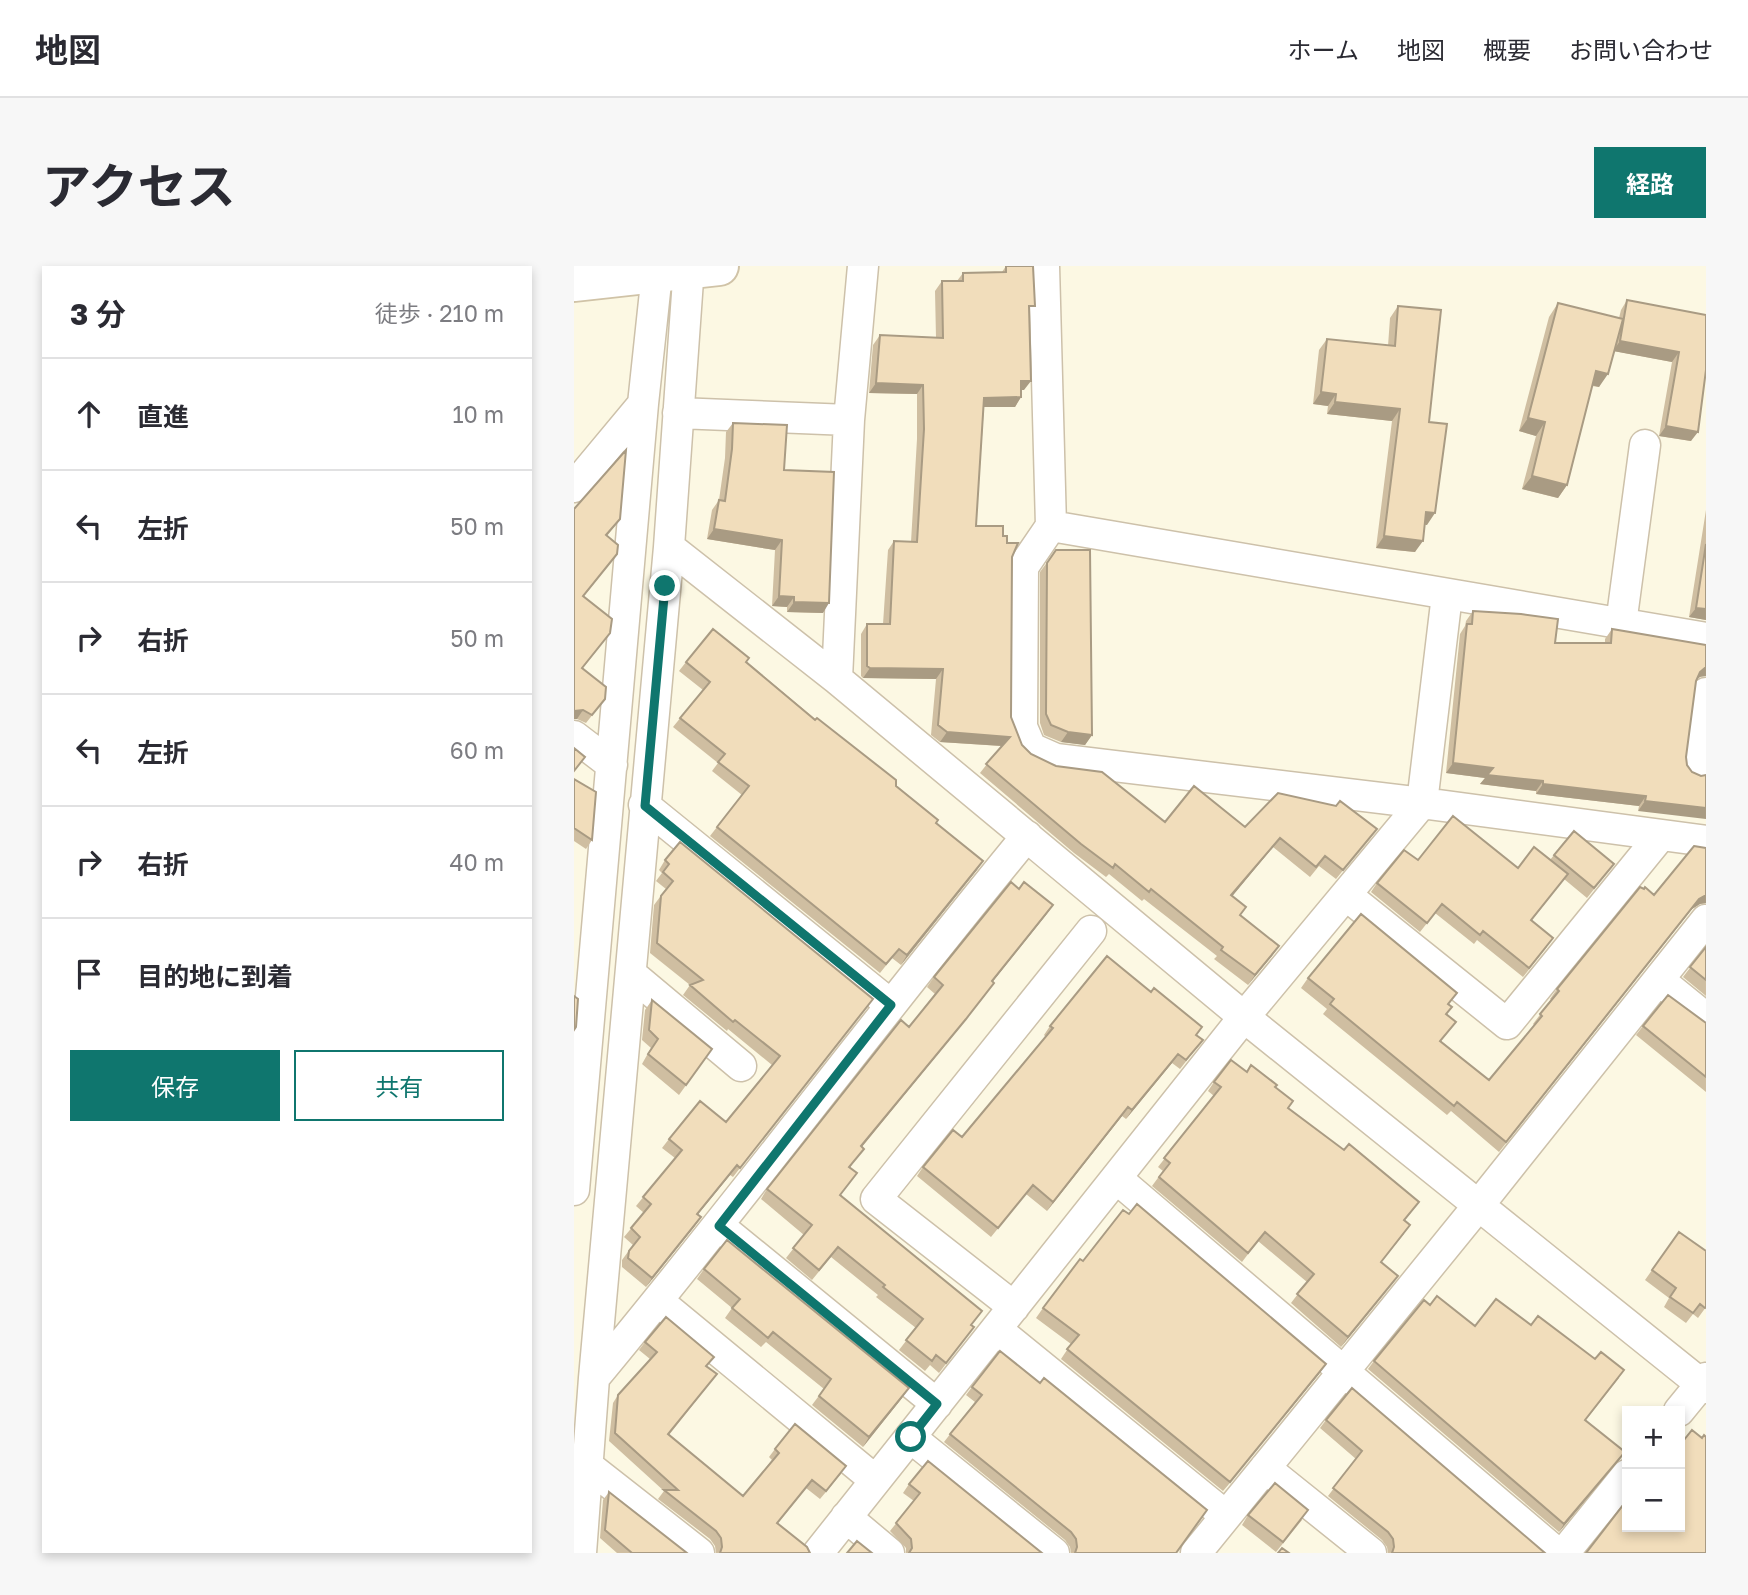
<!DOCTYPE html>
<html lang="ja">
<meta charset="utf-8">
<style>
:root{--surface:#fff;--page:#f7f7f7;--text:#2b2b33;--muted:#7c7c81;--line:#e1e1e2;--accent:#0f766e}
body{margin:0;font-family:"Golos Text","Noto Sans JP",sans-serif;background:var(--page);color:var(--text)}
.controls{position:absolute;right:21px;bottom:21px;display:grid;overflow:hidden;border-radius:0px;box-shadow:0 4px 10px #0003}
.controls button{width:63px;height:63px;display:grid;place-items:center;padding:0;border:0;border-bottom:2px solid var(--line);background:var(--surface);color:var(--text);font:35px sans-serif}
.stop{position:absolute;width:21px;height:21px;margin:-16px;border:5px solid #0f766e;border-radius:50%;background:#fff}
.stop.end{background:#0f766e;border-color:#fff;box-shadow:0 2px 7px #0008}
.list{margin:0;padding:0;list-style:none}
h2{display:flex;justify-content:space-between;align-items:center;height:91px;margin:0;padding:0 28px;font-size:30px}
h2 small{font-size:23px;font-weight:400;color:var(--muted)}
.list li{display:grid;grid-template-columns:46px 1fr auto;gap:21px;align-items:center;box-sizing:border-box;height:112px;padding:0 28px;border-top:2px solid var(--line)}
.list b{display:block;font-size:26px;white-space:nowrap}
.list em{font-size:23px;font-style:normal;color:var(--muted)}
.actions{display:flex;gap:14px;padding:21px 28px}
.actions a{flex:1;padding:16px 0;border:2px solid var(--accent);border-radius:0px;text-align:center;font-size:24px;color:var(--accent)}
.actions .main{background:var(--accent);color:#fff}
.icon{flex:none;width:38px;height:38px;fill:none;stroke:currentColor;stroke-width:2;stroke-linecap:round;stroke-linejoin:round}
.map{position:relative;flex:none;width:1132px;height:1287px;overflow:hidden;border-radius:0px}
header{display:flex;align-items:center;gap:42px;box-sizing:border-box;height:98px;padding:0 35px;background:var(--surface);border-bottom:2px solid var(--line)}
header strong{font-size:33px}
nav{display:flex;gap:38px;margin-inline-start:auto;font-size:24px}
.intro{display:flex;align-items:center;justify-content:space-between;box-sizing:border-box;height:168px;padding:0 42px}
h1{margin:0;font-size:49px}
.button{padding:18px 32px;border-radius:0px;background:var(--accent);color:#fff;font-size:24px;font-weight:700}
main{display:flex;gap:42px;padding:0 42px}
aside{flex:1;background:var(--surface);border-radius:0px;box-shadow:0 4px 10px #0003}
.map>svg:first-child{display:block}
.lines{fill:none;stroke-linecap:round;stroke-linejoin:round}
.street-casing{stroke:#cdc1aa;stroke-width:33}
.secondary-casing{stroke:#d0c3a7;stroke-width:42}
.street{stroke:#fff;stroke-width:30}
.secondary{stroke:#fff;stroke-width:38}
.wall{fill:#cfbea1}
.shaded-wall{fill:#a99b83}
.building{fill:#f1ddbb;stroke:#a99b83;stroke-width:2}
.route{stroke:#0f766e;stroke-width:9}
</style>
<header>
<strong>地図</strong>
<nav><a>ホーム</a><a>地図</a><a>概要</a><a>お問い合わせ</a></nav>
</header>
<div class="intro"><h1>アクセス</h1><a class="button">経路</a></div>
<main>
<aside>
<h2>3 分<small>徒歩 · 210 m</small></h2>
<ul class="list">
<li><svg class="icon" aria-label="ahead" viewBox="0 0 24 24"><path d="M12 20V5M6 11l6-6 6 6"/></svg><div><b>直進</b></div><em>10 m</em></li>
<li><svg class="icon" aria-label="left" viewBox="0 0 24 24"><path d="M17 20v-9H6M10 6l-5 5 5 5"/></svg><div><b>左折</b></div><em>50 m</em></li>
<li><svg class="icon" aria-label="right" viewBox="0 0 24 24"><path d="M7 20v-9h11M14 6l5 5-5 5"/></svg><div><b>右折</b></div><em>50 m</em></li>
<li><svg class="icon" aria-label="left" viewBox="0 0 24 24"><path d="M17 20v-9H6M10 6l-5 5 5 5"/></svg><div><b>左折</b></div><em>60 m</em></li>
<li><svg class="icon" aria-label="right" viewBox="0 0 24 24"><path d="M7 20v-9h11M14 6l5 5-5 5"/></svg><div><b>右折</b></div><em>40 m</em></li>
<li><svg class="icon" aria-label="arrive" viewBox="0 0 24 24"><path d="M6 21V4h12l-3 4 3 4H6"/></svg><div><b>目的地に到着</b></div></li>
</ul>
<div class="actions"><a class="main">保存</a><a>共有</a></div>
</aside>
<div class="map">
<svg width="1132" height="1287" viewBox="0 0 1132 1287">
<rect width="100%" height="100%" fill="#fcf8e3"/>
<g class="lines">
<g class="street-casing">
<path id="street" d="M470 0 477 260 1132 372
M104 147 275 154
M0 221 69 138
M477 260 449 301 448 461 457 482 482 493 848 537 1132 575
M95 281 263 413 670 751 1132 1122
M1047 358 1071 179
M263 413 275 154 289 0
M0 470 38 499
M1122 502 1132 427
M70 539 317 739
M772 629 933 758 1087 569
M57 708 167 800
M1085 714 1132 752
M542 912 983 1287
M0 924 69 138 83 7
M145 960 363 1138
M84 1035 301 1214
M440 1041 302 933 517 665
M422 1063 652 1250
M20 1112C168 934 306 748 453 570
M1105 1145 1132 1112
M336 1171 480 1287
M14 1200 125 1287
M691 1202 797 1287
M272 1251 315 1287
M7 1287 20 1112 95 281 115 0
M244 1287 670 751 848 537 873 329
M622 1287 904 940 1132 654
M990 1287 1053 1209"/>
</g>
<g class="secondary-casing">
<path id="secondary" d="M0 16 145 0"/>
</g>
<use href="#street" class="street"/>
<use href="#secondary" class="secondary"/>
</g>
<path class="wall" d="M432 0 456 47 450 124H447V131L441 141H410L402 260 429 270 433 277 438 291 437 451 448 479 457 488 591 556 671 561 803 563 762 613 745 600 736 611 699 581 658 630 666 650 705 680 674 719 640 693 643 690 570 633 568 635 535 608 532 611 500 587 406 507 427 480 366 476 357 469 362 413 289 412 287 410V368L293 358H309L314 284 320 275 337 276 343 173V128L295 127 299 79 306 69 362 72 361 25 368 15H383L389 7 428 6Z
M1053 34 1131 109 1117 175 1085 170 1098 96 1040 85 1025 121 1018 120 993 219 984 232 948 223 962 170 945 165 975 51 984 37 1045 52 1047 44Z
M824 40 855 156 853 259 851 258 841 286 802 282 818 155 753 148 754 140 739 138 745 84 753 73 814 80 816 52Z
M159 157 210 204 249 347 213 346V341L198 340 201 284 133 273 138 244 145 234 151 192 152 166Z
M0 243 46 253 33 270 43 288 10 330 36 367 9 402 31 433 12 457 3 453H0Z
M1132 244V354L1115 351Z
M482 284 518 469 511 479 487 476 470 469 466 457V306Z
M899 345 981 377H1031V373L1038 363 1126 411 1122 413 1112 491 1064 545 1065 540 962 528V525L906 518 911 512 872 507 886 368 891 360 892 355Z
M112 396H173L322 520 362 557 409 595 327 699 318 692 306 707 136 570 168 529 138 505 144 497 99 461 129 424 105 405Z
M0 513 18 574 12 583 0 575Z
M1132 582V637L1126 638 1118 643 925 886 877 845 873 849 749 748 753 743 727 722 734 712 874 738 878 741 873 748 882 756 867 775 915 814 960 759 959 758 977 734 976 733 983 723 1070 623 1080 629Z
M980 589 1040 598 1013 632 990 613 958 654 973 681 949 711 903 674 900 678 861 647 846 666 797 626 803 617 844 594 944 602 976 594Z
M91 594 292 742 159 911 156 909 123 949 127 951 120 961 72 1021 48 1001V994L59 979 50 971 70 947 62 940 101 892 88 882 95 873 152 856 198 799 154 763 153 765 109 729 116 719 76 687 80 639 92 623 82 615 88 607 85 604Z
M445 623 479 639 419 715 413 727 385 762 288 881 276 902 267 929 400 1061 365 1107 356 1099 351 1105 325 1084 342 1062 302 1031 304 1029 257 991 238 1014 212 992 230 969 187 933 193 923 335 761 361 728 353 721 360 711Z
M1132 681V730L1109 711Z
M577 726 628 761 623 769 629 774 606 803 598 797 552 853 548 850 473 945 452 928 417 971 343 910 349 901 388 871 472 771 470 769 476 760Z
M78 734 138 783 105 829 68 798 77 782 68 774 71 744Z
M1132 757V826L1062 769 1069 760Z
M673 806 701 821 714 842 770 884 845 936 831 954 830 968 807 996 817 1019 767 1081 717 1037 733 1016 684 975 668 996 578 920 589 905 584 901 640 830 634 825 640 816Z
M1105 966 1132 1041 1124 1052 1119 1048 1112 1057 1090 1041 1095 1032 1071 1014Z
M509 995 745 1108 649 1225 487 1093 497 1078 462 1052 469 1042Z
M130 1003 328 1132 289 1181 238 1139 250 1123 192 1076 187 1081 151 1052 158 1042 123 1013Z
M856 1039 901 1060 957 1059 1045 1112 1012 1154 1045 1194 985 1266 794 1103 800 1095Z
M71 1076 133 1101 143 1108 95 1169 169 1230 198 1194 195 1191 201 1183 267 1208 246 1233 232 1222 204 1257 236 1287H142L141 1280 136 1273 84 1233 90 1225 35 1175 39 1137 44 1129 76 1093 65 1084Z
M398 1121 602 1287H497L496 1281 491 1274 370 1176 401 1136 392 1129Z
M752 1154 971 1287H814L813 1281 808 1274 754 1230 782 1193 746 1162Z
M335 1218 468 1287H332V1282L316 1265 340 1235 329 1227Z
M35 1226 113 1287H43L26 1272 29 1234Z
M674 1249 728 1254 702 1286 668 1259Z"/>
<path class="shaded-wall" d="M1046 75 1105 86 1098 96 1039 85Z
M1022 105 1034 108 1025 121 1013 118Z
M447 115H457L450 124H441Z
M302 117 349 119 343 128 295 127Z
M747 126 762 128 754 140 739 138Z
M447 131 441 141H404L410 132Z
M761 136 826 143 818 155 753 148Z
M954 152 971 156 962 170 945 165Z
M1092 160 1124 166 1117 175 1085 170Z
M958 210 993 219 984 232 948 223Z
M852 246 861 247 853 259 844 258Z
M140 263 208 274 201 284 133 273Z
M810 270 849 275 841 286 802 282Z
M205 330 220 331 213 341 198 340Z
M220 336 255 337 249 347 213 346Z
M1122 342 1132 343V354L1115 351Z
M1132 401V410L1126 411 1119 416 1126 406Z
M296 402 369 403 362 413 289 412Z
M9 444 3 453H0V445Z
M373 466 436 471 429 480 366 476Z
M494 466 518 469 511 479 487 476Z
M879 497 919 502 969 515 962 525 906 518 911 512 872 507Z
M969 518 1072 530 1065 540 962 528Z
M1071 535 1132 542V553L1064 545Z
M706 572 699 581 651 639 657 629Z
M409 595 403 604 327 699 333 689Z
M1132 629V637L1126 638 1118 643 925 886 1125 633Z
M479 639 472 649 411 725 418 715Z
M705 680 698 690 674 719 681 709Z
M420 717 385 762 280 890 287 880Z
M604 788 598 797 552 853 558 844Z
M554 841 548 850 473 945 479 936Z
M163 899 156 909 116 958 123 948Z
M127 951 120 961 72 1021 78 1012Z
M824 1010 817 1019 767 1081 774 1071Z
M752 1098 745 1108 649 1225 656 1216Z
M335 1122 328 1132 289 1181 295 1171Z
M1051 1186 1045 1194 985 1266 990 1258Z"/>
<path class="building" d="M432 0H459L461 40H455L457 115H447V131L410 132 402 260H429V270H433V277H444L438 291 437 451 448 479 457 488 482 500 528 506 591 556 620 520 671 561 704 527 762 540 766 535 803 563 769 604 751 590 742 601 706 572 657 629 672 641 666 649 705 680 681 709 647 684 649 681 577 623 575 626 541 598 539 602 507 578 412 498 436 471 373 466 364 459 369 403 296 402 293 400V358H316L320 275 343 276 350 163 349 119 302 117 306 69 369 72 368 15H389V7L432 6Z
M1053 34 1132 49V104L1124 166 1092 160 1105 86 1046 75Z
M984 37 1049 53 1034 108 1022 105 993 219 958 210 971 156 954 152Z
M824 40 867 44 855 156 873 158 861 247 852 246 849 275 810 270 826 143 761 136 762 128 747 126 753 73 821 80Z
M159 157 213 159 210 204 260 206 255 337 220 336V331L205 330 208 274 140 263 145 234 151 235 158 183Z
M52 184 46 253 32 269 44 279 43 288 9 330 38 353 36 367 8 402 32 421 31 433 18 449 9 444 0 445V243Z
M1132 278V343L1122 342Z
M482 284H516L518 469 494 466 477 459 472 448 473 297Z
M899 345 947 348 984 353 981 377H1037L1038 363 1132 379V401L1126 406 1122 415 1112 491 1113 499 1118 506 1127 510 1132 509V542L1071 535 1072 530 969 518V515L913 509 919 502 879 497 893 358H898Z
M139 363 175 392 172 396 241 454 243 452 322 514V520L364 554 362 557 409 595 333 689 325 683 312 698 143 561 175 520 144 496 151 488 106 452 136 416 112 396Z
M0 482 11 491 0 505Z
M0 513 22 526 18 574 0 562Z
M879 550 944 602 960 581 994 608 957 654 979 672 955 702 909 665 906 669 868 638 853 657 803 617 830 584 844 594Z
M1000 565 1040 598 1020 622 980 589Z
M106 576 299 733 166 902 163 899 123 948 127 951 78 1012 54 992 55 985 66 971 57 962 77 938 69 931 108 884 95 873 126 835 152 856 206 790 161 754 159 756 116 719 129 714 83 677 87 630 99 615 89 606 95 598 91 594Z
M1120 580 1132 582V629L1125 633 932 876 883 836 880 840 756 738 760 733 734 712 787 648 883 727 874 738 878 741 872 748 882 756 866 775 915 814 968 750 966 748 985 725 983 723 1066 621 1070 623 1071 621 1080 629Z
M437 616 445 623 450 616 479 639 418 715 420 717 392 753 287 880 290 883 275 901 283 907 266 929 408 1045 397 1059 400 1061 372 1097 362 1089 358 1095 332 1074 349 1053 309 1021 311 1019 264 981 245 1004 219 982 238 959 193 923 327 754 335 761 369 719 360 711Z
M1132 681V714L1116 701Z
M533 690 577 726 580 722 628 761 622 769 629 774 612 794 604 788 558 844 554 841 479 936 459 919 424 962 349 901 379 864 388 871 479 762 476 760Z
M1094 729 1132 757V811L1069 760Z
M0 730 4 733 2 761 0 764Z
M78 734 138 783 112 819 74 788 84 773 75 764Z
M657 794 673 806 677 799 703 819 701 821 719 835 714 842 770 884 775 878 845 936 830 954 836 959 807 996 824 1010 774 1071 723 1028 740 1008 691 966 674 987 585 911 596 897 590 892 647 821 640 816Z
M563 938 752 1098 656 1216 493 1083 505 1069 469 1042 506 993 509 995 549 944 555 948Z
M1105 966 1132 985V1041L1131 1042 1126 1038 1119 1047 1096 1031 1102 1022 1078 1004Z
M153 974 335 1122 295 1171 245 1130 257 1113 199 1066 194 1072 158 1042 166 1033 130 1003Z
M863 1030 901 1060 922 1033 957 1059 964 1050 1021 1093 1027 1086 1050 1104 1011 1154 1051 1186 990 1258 800 1095 850 1034 856 1039Z
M92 1051 140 1091 132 1100 143 1108 94 1168 169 1230 205 1187 201 1183 221 1158 272 1200 252 1225 238 1214 203 1257 233 1281 236 1287H146L148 1281 147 1272 142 1265 90 1224H104L41 1167 44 1129 83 1086 71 1076Z
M426 1085 466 1117 470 1112 633 1244 602 1287H501L503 1281 502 1273 497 1266 376 1168 408 1129 398 1121Z
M778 1122 971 1287H818L820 1281 819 1273 814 1266 759 1222 788 1185 752 1154Z
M1118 1164 1128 1172 1130 1169 1132 1171V1287H1012L1053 1234V1261H1106V1179Z
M354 1195 468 1287H335L338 1282 337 1273 322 1257 346 1227 335 1218Z
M701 1217 734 1244 709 1276 674 1249Z
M35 1226 113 1287H58L31 1264Z
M283 1275 298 1287H273Z
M708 1282 715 1287H704Z"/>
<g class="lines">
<path class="route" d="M91 320 71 540 317 739 145 960 363 1138 337 1171"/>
</g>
</svg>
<div class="controls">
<button>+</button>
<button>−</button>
</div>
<div class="stop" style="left:337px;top:1171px"></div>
<div class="stop end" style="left:91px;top:320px"></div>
</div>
</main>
